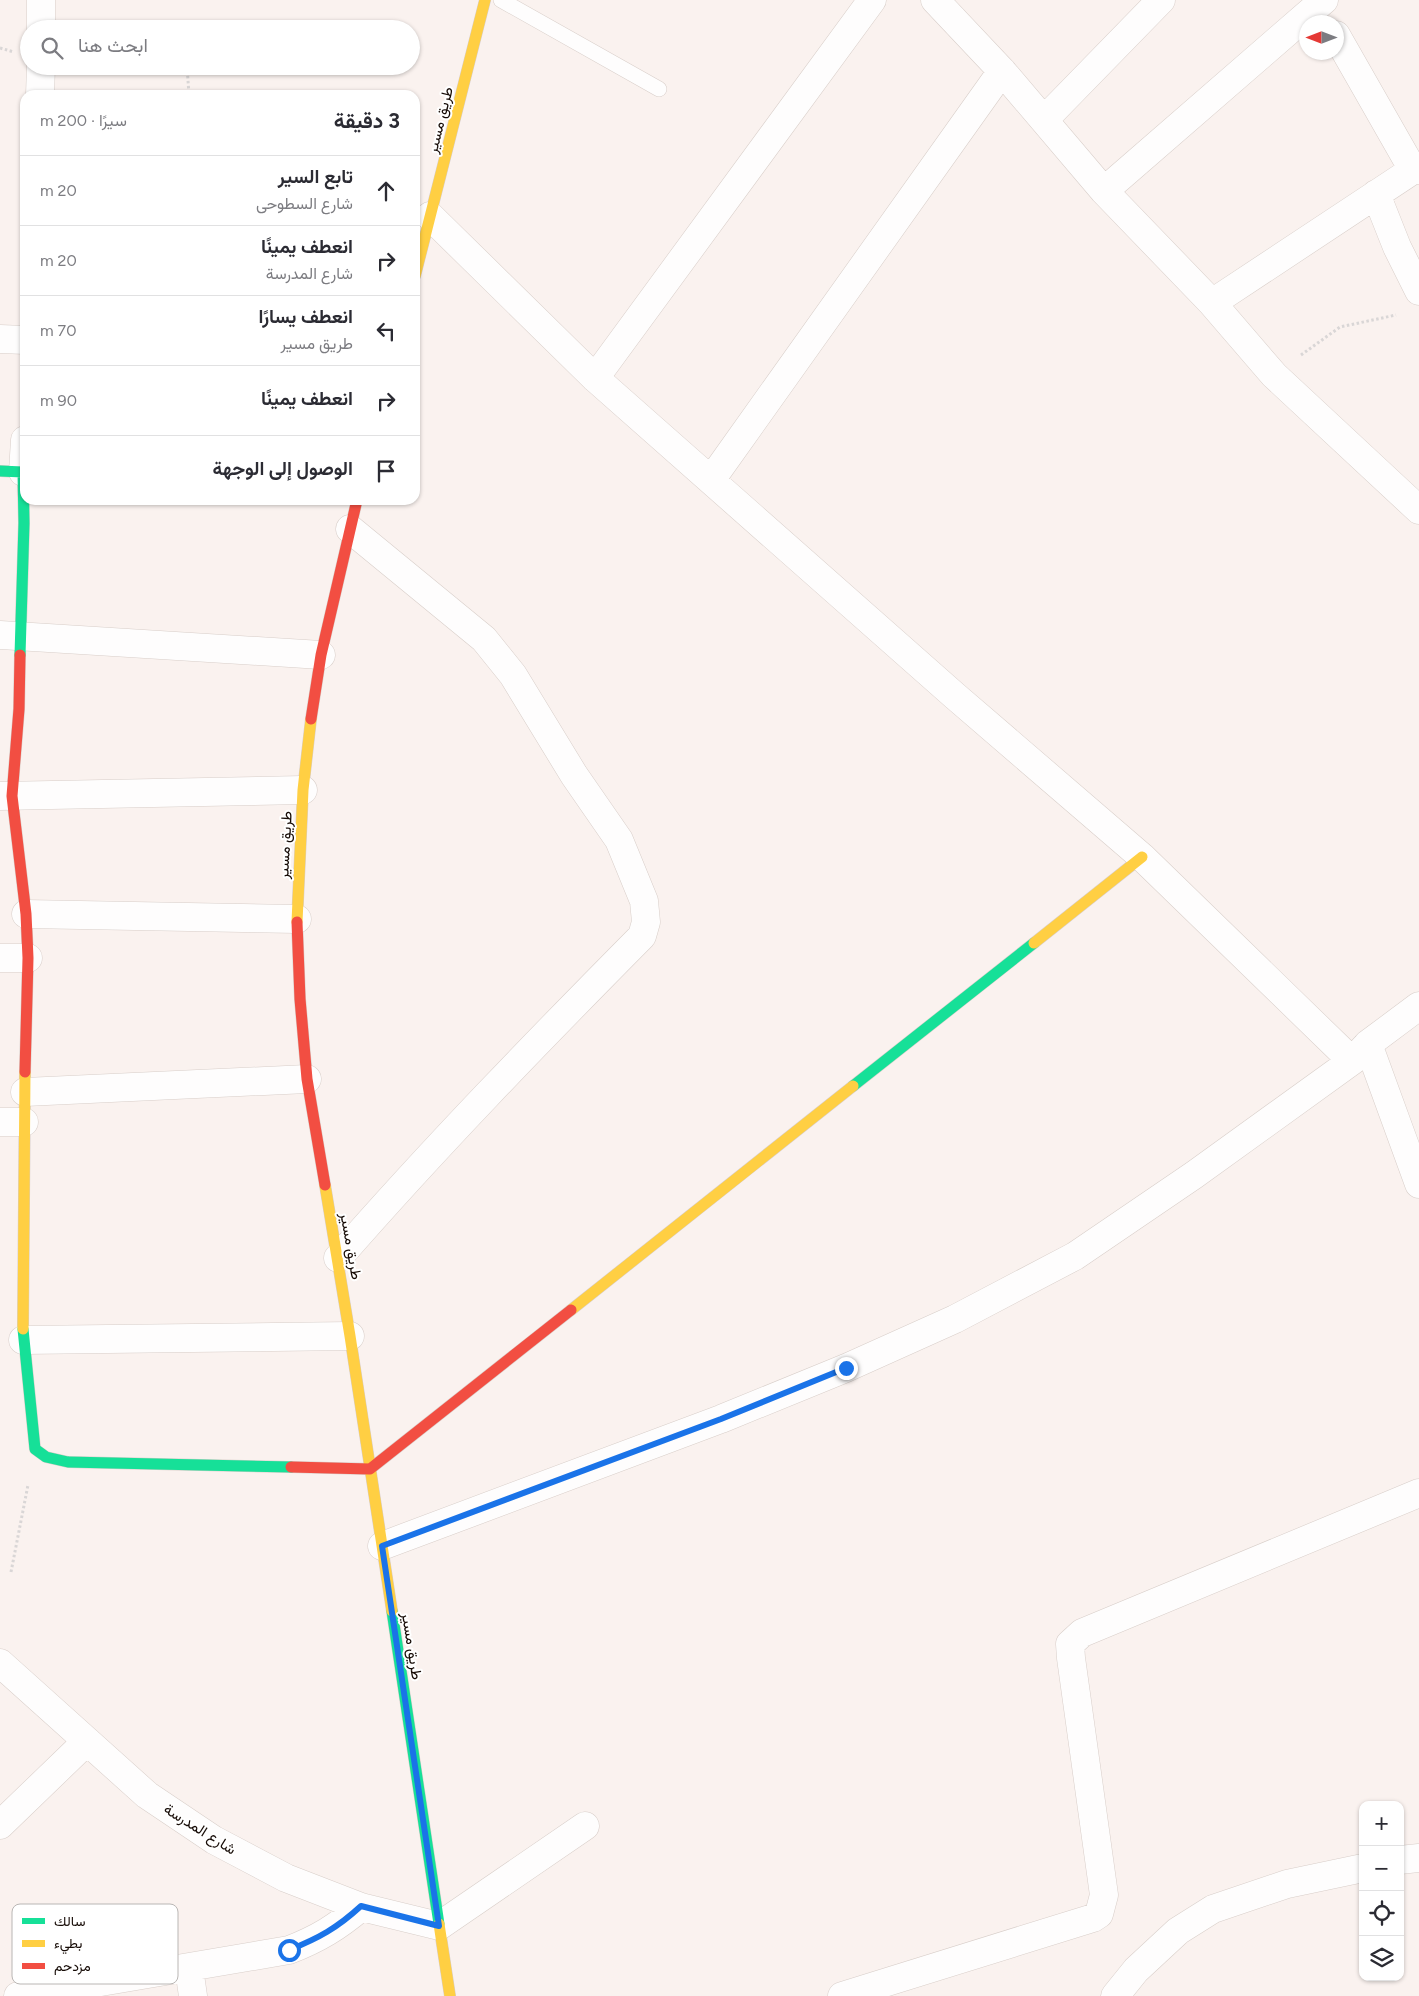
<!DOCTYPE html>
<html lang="ar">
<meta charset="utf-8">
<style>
:root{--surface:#fff;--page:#f2f2f3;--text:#2b2b33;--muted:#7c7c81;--line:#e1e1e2}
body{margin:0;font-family:Figtree,Vazirmatn,sans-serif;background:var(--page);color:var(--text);direction:rtl}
.controls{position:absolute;right:15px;bottom:15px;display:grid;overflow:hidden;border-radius:10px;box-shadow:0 1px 4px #0004}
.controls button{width:45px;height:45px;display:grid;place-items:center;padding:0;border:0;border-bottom:1px solid var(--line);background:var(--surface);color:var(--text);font:25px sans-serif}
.compass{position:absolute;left:1299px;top:15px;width:45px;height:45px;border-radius:50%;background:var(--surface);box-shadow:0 1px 4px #0004;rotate:270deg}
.stop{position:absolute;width:15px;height:15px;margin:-11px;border:4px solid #1a73e8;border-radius:50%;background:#fff}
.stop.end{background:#1a73e8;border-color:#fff;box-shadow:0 1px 5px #0008}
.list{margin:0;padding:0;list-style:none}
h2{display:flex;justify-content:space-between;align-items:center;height:65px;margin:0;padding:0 20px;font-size:21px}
h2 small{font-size:16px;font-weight:400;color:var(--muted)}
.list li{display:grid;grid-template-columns:32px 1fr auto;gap:15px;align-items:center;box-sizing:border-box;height:70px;padding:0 20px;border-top:1px solid var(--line)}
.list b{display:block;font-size:19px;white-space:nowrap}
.list p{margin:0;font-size:16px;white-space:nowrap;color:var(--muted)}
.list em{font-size:16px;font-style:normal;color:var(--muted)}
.icon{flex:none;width:28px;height:28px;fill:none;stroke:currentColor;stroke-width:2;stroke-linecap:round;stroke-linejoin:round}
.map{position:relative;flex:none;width:1419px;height:1996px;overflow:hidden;direction:ltr}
.search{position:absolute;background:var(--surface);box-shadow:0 1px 4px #0004;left:20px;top:20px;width:400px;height:55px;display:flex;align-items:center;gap:12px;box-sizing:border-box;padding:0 18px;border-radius:28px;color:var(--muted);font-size:19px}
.panel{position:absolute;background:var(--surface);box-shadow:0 1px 4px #0004;left:20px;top:90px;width:400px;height:415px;border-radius:15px;direction:rtl}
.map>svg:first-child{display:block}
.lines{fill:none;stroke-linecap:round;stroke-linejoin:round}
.lane-casing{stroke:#d8cec9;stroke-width:16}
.street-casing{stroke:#d8cec9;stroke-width:29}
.fast-casing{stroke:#d8cec9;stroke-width:12}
.slow-casing{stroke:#d8cec9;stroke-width:12}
.jam-casing{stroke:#d8cec9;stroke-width:12}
.path{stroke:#d9d6d6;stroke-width:3;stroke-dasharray:2.5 2.5;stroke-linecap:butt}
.lane{stroke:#fefdfd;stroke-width:15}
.street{stroke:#fefdfd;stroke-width:28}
.fast{stroke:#16e098;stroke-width:11}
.slow{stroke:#ffcf43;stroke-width:11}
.jam{stroke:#f24e42;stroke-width:11}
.route{stroke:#1a73e8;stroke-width:6}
.labels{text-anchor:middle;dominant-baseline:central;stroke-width:4;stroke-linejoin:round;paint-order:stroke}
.street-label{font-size:15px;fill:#160b06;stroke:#fff}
.key{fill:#fff;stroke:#b9b6b4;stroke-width:1}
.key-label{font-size:14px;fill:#160b06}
</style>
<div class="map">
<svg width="1419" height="1996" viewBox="0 0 1419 1996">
<rect width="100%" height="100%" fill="#faf2ef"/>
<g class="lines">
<g class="lane-casing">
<path id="lane" d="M501 0 659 89"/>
</g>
<g class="street-casing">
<path id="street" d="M41 0V29
M935 0 1002 71 1104 191 1212 303 1274 375 1419 510
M1336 35 1413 170
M40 95 41 66
M1044 120 1161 0
M1104 191 1324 0
M1376 194 1397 247 1419 291
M430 216 595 378 955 696 1142 857 1352 1061
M1212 303 1413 170H1419
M0 339 25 340
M595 378 872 0
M23 472 25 440
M711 480 1002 71
M0 635 321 655
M0 796 303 790
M26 914 297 919
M0 958H28
M1368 1044 1419 1184
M25 1092 307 1079
M0 1122H24
M338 1258C435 1147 538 1041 642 936L646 922 644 901 619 840 574 775 513 675 484 639 350 529
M23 1340 350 1336
M382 1546 721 1419 846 1368 955 1319 1075 1256 1194 1175 1352 1061 1368 1044 1419 1006
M0 1663 147 1795 214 1840 286 1878 361 1907 439 1926 585 1826
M0 1825 87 1741
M1400 1860 1419 1858
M189 1968 193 1996
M18 1996 289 1950C318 1939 337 1927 361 1907
M842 1996 1093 1918 1099 1914 1104 1895 1071 1658 1070 1644 1082 1633 1419 1493
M1115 1996 1136 1970 1178 1931 1213 1909 1287 1884 1363 1868"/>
</g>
<g class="fast-casing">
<path id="fast" d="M0 471 23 472 24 523 20 655
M853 1086 1034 943
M23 1329 35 1449 46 1457 68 1462 291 1467
M392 1611 439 1924"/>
</g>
<g class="slow-casing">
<path id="slow" d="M415 276 485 0
M297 922 303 790 311 719
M1034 943 1142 857
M325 1185 350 1336 392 1611
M571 1310 853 1086
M23 1329 25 1072
M439 1924 450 1996"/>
</g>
<g class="jam-casing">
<path id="jam" d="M20 655 19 709 12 796 26 914 28 958 25 1072
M311 719 321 655 357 500
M297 922 300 999 307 1079 325 1185
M291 1467 370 1469 571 1310"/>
</g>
<path class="path" d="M0 48 14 52
M187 66 189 95
M1301 355 1340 327 1396 315
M11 1572 28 1485"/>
<use href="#lane" class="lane"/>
<use href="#street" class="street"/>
<use href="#fast" class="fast"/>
<use href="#slow" class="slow"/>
<use href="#jam" class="jam"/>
</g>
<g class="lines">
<path class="route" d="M289 1950C319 1938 337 1928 361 1906L439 1926 382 1546 721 1419 846 1368"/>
</g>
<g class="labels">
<g class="street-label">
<text transform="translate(440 120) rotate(-76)">طريق مسير</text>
<text transform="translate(285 845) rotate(-87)">طريق مسير</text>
<text transform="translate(351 1246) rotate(80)">طريق مسير</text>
<text transform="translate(412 1646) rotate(81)">طريق مسير</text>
<text transform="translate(200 1829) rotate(32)">شارع المدرسة</text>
</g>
</g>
<rect x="12" y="1904" width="166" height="80" rx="8" class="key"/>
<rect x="22" y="1918" width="23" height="6" fill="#16e098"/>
<rect x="22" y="1940" width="23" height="7" fill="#ffcf43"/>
<rect x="22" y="1963" width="23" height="6" fill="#f24e42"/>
<g class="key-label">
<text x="54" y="1926">سالك</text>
<text x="54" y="1948">بطيء</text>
<text x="54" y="1971">مزدحم</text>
</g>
</svg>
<div class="controls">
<button>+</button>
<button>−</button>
<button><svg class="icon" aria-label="locate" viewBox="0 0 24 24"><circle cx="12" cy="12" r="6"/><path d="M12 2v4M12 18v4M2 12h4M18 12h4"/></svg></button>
<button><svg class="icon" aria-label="layers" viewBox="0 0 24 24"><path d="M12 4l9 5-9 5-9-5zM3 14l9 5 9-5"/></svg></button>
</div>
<svg class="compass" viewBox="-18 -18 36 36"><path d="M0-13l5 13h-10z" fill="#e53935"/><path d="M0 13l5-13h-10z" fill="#7c7c81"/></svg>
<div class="stop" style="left:289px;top:1950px"></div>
<div class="stop end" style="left:846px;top:1368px"></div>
<div class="search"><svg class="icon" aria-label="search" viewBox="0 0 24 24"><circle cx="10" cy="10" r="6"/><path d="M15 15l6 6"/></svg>ابحث هنا</div>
<section class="panel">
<h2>3 دقيقة<small>سيرًا · 200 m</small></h2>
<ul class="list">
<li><svg class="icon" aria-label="ahead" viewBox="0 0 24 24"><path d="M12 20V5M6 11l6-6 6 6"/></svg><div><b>تابع السير</b><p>شارع السطوحى</p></div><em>20 m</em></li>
<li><svg class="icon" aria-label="right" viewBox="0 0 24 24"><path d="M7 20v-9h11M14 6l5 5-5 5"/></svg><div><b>انعطف يمينًا</b><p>شارع المدرسة</p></div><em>20 m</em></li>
<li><svg class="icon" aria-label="left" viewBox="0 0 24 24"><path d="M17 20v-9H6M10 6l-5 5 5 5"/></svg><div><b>انعطف يسارًا</b><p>طريق مسير</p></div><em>70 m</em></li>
<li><svg class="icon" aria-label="right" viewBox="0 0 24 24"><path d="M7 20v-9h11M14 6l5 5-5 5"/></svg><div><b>انعطف يمينًا</b></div><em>90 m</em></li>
<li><svg class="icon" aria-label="arrive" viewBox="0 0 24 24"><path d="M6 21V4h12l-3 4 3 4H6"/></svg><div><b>الوصول إلى الوجهة</b></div></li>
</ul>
</section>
</div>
